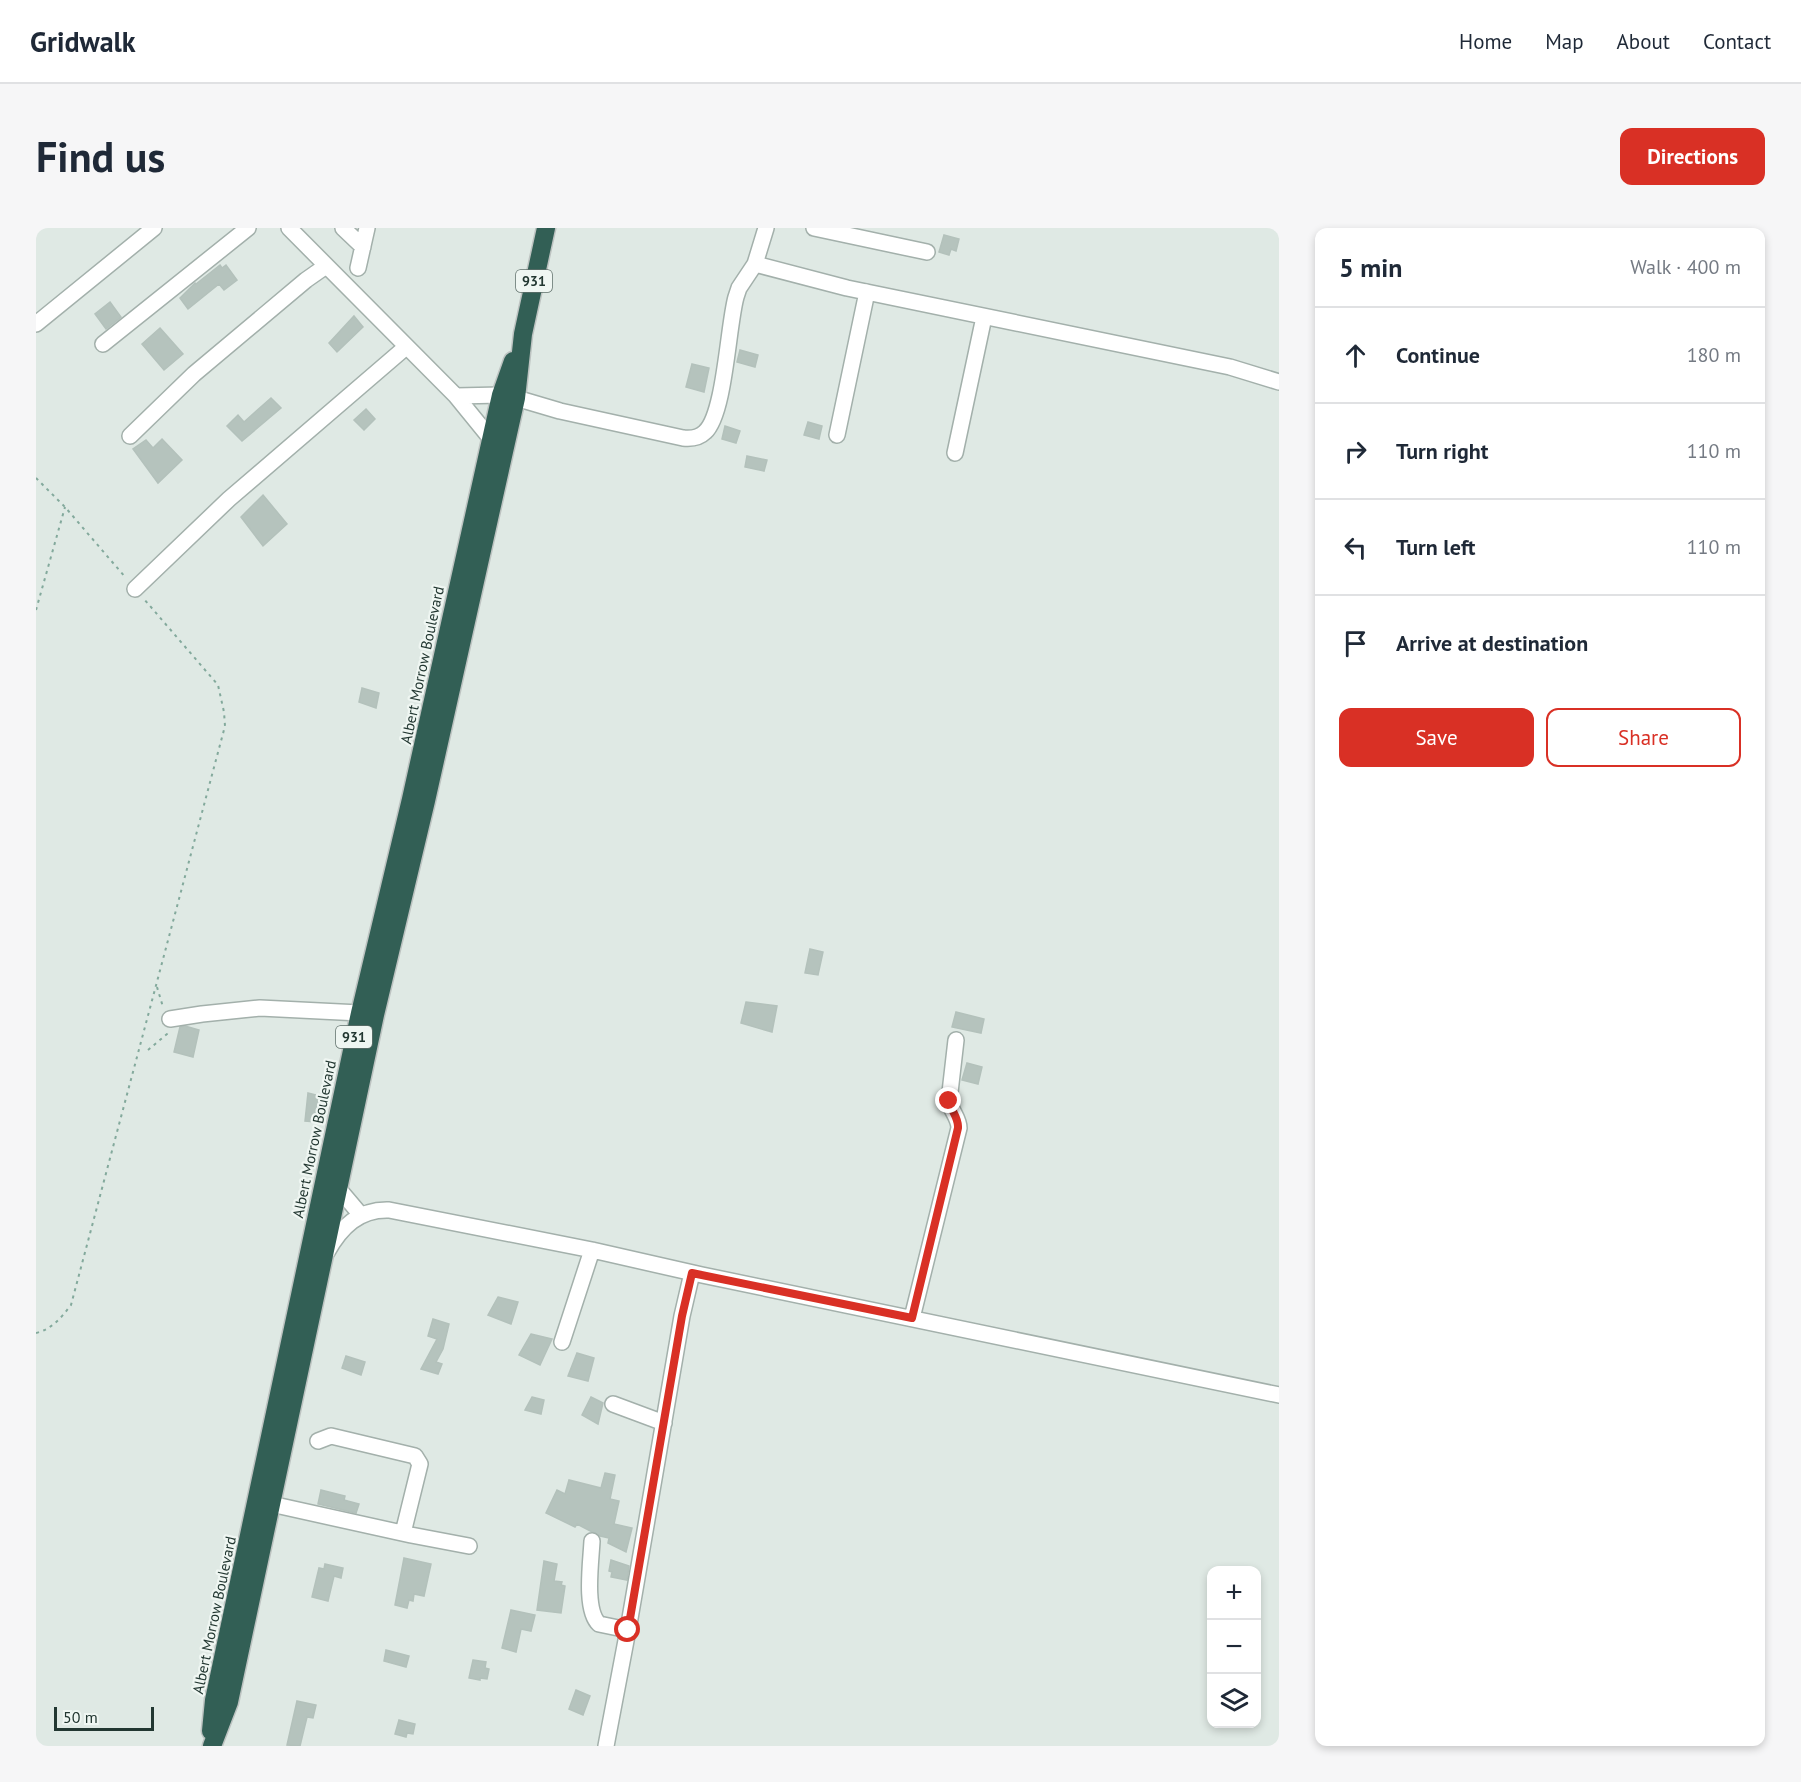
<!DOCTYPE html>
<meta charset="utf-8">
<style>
:root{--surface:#fff;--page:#f6f6f7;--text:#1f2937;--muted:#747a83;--line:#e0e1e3;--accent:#d93025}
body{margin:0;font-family:"PT Sans",sans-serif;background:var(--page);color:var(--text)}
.controls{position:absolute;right:18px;bottom:18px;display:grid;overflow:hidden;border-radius:12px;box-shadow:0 3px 9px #0003}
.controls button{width:54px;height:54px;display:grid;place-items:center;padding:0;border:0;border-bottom:2px solid var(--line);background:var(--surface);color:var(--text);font:30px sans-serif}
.scale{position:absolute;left:18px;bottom:15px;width:100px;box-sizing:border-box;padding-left:6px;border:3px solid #223731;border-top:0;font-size:16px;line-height:21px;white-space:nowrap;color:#223731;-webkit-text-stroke:4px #eff6f2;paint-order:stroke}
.stop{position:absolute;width:18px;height:18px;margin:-14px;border:4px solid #d93025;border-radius:50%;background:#fff}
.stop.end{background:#d93025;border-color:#fff;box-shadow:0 2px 6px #0008}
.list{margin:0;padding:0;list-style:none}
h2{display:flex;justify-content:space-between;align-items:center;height:78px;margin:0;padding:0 24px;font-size:26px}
h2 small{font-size:20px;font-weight:400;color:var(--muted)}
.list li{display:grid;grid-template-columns:39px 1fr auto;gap:18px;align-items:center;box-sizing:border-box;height:96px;padding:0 24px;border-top:2px solid var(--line)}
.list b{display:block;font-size:22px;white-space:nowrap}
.list em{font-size:20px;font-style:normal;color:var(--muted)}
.actions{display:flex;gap:12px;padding:18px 24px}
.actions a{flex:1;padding:14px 0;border:2px solid var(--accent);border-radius:12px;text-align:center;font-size:21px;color:var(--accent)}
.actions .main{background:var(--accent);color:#fff}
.icon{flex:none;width:33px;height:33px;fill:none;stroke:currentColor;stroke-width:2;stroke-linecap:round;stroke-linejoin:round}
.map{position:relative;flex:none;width:1243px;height:1518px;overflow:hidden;border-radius:12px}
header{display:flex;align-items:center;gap:36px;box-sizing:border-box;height:84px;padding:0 30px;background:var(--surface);border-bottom:2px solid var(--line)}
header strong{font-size:28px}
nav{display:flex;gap:33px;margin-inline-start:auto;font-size:21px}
.intro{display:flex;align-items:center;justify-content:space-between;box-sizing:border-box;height:144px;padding:0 36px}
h1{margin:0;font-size:42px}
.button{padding:15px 27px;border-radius:12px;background:var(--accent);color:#fff;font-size:21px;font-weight:700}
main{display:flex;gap:36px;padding:0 36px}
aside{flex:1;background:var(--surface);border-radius:12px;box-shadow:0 3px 9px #0003}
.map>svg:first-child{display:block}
.building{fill:#b5c3bd;stroke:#b3c1bb;stroke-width:1.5}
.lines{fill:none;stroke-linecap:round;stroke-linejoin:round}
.minor-casing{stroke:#a3b0ab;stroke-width:18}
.highway-casing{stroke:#bdc3c1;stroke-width:21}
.path{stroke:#83a99c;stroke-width:2;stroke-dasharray:3 4.5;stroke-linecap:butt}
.minor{stroke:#fff;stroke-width:15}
.highway{stroke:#325f55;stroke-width:18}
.route{stroke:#d93025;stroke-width:8}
.labels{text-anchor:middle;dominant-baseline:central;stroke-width:4.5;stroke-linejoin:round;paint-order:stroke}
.shield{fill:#eff6f2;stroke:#60706b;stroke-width:1.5}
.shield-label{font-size:14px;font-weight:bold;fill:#223731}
.street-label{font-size:15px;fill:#223731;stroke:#eff6f2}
</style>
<header>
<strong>Gridwalk</strong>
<nav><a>Home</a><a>Map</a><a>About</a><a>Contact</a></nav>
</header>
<div class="intro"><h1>Find us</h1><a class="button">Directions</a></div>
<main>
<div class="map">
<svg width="1243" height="1518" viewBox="0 0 1243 1518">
<rect width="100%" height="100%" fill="#dfe9e4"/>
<path class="building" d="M908 7 923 11 920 23 915 21 913 27 903 24Z
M184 37 186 40 190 37 201 52 188 62 183 56 152 81 144 70 159 55 160 56Z
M74 74 85 89 70 101 59 86Z
M318 88 327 99 301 124 293 115Z
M124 100 147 126 128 142 106 116Z
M704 122 722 127 719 139 701 134Z
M656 136 673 140 668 164 650 159Z
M235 170 245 180 206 213 191 198 202 187 208 194Z
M330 181 339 191 328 202 318 192Z
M772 194 786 198 783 211 768 207Z
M689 198 704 203 700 215 686 211Z
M126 211 146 232 122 255 97 221 110 212 117 220Z
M711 228 731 232 728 243 709 239Z
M227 267 251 296 227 318 205 289Z
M326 460 343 465 340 480 323 474Z
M774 721 787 724 782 747 769 745Z
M710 774 741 778 736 804 705 795Z
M920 784 948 791 945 805 916 799Z
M149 798 163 802 157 829 138 824 144 799Z
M931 835 946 839 942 856 926 852Z
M272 865 284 868 280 894 269 893Z
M462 1069 482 1074 475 1096 452 1087Z
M397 1091 413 1096 407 1121 400 1134 406 1136 402 1146 385 1141 401 1111 392 1108Z
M495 1106 516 1111 504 1137 483 1127Z
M541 1125 558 1130 552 1153 532 1148Z
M310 1128 329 1134 325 1147 306 1140Z
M496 1169 508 1172 505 1186 489 1182Z
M555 1169 567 1175 562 1196 546 1187Z
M569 1245 579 1247 574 1271 583 1273 578 1296 596 1300 590 1324 572 1315 573 1310 564 1308 541 1296 539 1299 510 1285 521 1262 529 1266 533 1252 565 1260Z
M285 1262 309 1268 308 1272 323 1276 320 1285 282 1276Z
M368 1330 395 1336 388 1368 378 1366 377 1373 373 1372 371 1380 359 1377Z
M575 1332 593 1338 591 1352 575 1349 576 1344 573 1343Z
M508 1333 521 1336 518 1353 526 1354 525 1357 529 1358 525 1385 501 1382Z
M289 1336 307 1340 305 1350 298 1348 292 1373 276 1369 283 1340 288 1341Z
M475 1382 499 1387 495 1403 485 1401 480 1424 466 1420Z
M350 1422 373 1428 370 1439 348 1433Z
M437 1432 450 1434 449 1440 453 1441 451 1451 444 1450V1452L433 1450Z
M540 1462 554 1468 547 1487 533 1481Z
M261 1473 280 1477 277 1490 271 1489 264 1518 251 1517Z
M363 1492 379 1496 377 1506 371 1505 370 1509 359 1506Z"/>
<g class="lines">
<g class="minor-casing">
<path id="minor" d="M253 0 420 168 455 211
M307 0 327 19
M778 0 891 24
M719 36 811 60 1194 139 1243 154
M322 40 331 0
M0 96 118 0
M67 116 212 0
M420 168 465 167
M480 170 524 183 647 210C656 211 663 210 669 204 689 186 692 97 700 69L703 60 719 36 730 0
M801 207 831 64
M94 208 158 146 270 52 290 38
M919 225 948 89
M99 361 193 271 370 119
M134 791 166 786 224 780 324 785
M302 960 324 986
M291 1024C305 999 323 981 353 982L556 1022 666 1047 1243 1167
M876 1090 923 900C923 890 915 883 913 873L920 812
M526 1114 556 1022
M577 1176 628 1195
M282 1213 295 1208 379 1228 384 1236 367 1305
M235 1276 375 1307 433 1318
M556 1313C555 1334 548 1382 563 1396L592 1402
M570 1518 592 1402 646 1088 656 1045"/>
</g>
<g class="highway-casing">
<path id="highway" d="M175 1503 178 1472 324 785 375 571 465 167 477 133
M176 1518 193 1474 339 787 390 573 480 170 487 106 510 0"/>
</g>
<path class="path" d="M0 250 29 279 90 350
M0 382 29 279
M121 759 127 779
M112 822 131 806 132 804
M0 1105C16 1101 25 1090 35 1077L189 498 188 484 182 457 108 371"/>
<use href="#minor" class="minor"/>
<use href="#highway" class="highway"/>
</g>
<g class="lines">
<path class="route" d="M592 1402 646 1088 656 1045 876 1090 922 900C923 890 915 883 913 873"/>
</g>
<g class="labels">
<g class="shield">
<rect x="480" y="42" width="36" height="22" rx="4.5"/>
<rect x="300" y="798" width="36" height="22" rx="4.5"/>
</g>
<g class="shield-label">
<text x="498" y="53">931</text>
<text x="318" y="809">931</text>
</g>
<g class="street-label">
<text transform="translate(386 437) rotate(-78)">Albert Morrow Boulevard</text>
<text transform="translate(278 911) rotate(-78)">Albert Morrow Boulevard</text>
<text transform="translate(178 1387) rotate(-78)">Albert Morrow Boulevard</text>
</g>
</g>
</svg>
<div class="controls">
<button>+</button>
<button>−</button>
<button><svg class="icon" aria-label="layers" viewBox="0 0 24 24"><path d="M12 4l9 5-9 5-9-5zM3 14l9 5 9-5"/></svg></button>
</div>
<div class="scale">50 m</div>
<div class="stop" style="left:592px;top:1402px"></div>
<div class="stop end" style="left:913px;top:873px"></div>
</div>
<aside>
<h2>5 min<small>Walk · 400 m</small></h2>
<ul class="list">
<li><svg class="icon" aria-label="ahead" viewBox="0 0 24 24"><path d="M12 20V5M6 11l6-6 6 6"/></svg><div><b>Continue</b></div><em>180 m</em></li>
<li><svg class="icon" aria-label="right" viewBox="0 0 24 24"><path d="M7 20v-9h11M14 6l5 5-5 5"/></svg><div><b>Turn right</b></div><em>110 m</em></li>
<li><svg class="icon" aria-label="left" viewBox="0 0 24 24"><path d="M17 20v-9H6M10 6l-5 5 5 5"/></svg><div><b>Turn left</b></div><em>110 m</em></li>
<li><svg class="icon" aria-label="arrive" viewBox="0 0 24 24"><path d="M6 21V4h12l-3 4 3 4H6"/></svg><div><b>Arrive at destination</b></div></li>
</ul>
<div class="actions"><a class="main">Save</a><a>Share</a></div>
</aside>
</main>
